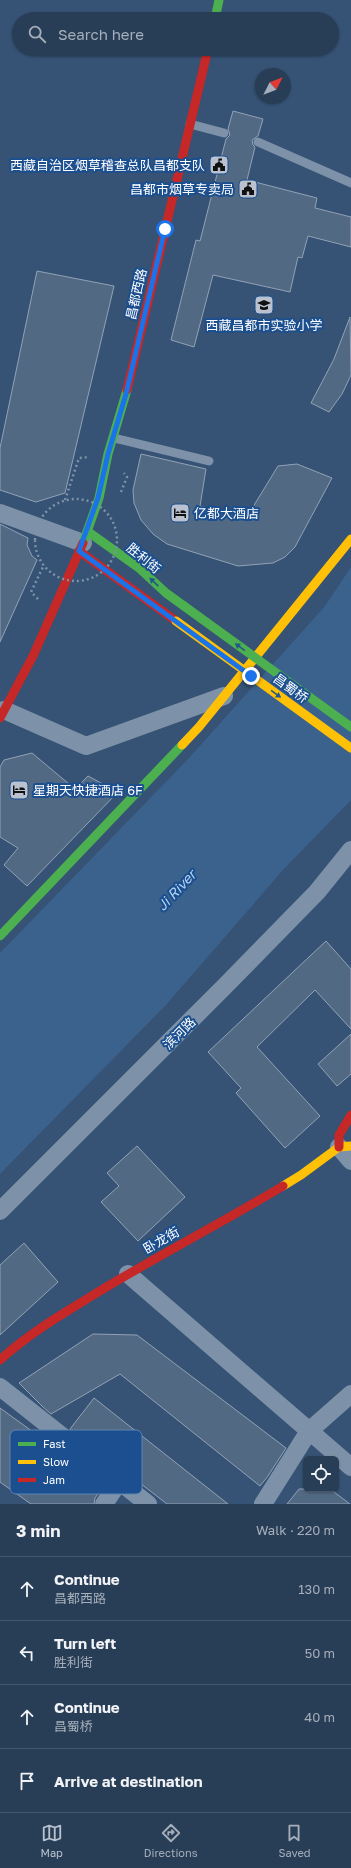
<!DOCTYPE html>
<meta charset="utf-8">
<style>
:root{--surface:#283e57;--page:#30455d;--text:#f1f3f6;--muted:#a5aeba;--line:#44576d;--accent:#b9c2ce}
body{margin:0;font-family:"Golos Text","Noto Sans SC",sans-serif;background:var(--page);color:var(--text)}
.controls{position:absolute;right:12px;bottom:12px;display:grid;overflow:hidden;border-radius:6px;box-shadow:0 1px 3px #0004}
.controls button{width:36px;height:36px;display:grid;place-items:center;padding:0;border:0;border-bottom:1px solid var(--line);background:var(--surface);color:var(--text);font:20px sans-serif}
.compass{position:absolute;left:255px;top:68px;width:36px;height:36px;border-radius:50%;background:var(--surface);box-shadow:0 1px 3px #0004;rotate:48deg}
.stop{position:absolute;width:12px;height:12px;margin:-9px;border:3px solid #1a73e8;border-radius:50%;background:#fff}
.stop.end{background:#1a73e8;border-color:#fff;box-shadow:0 1px 4px #0008}
.list{margin:0;padding:0;list-style:none}
h2{display:flex;justify-content:space-between;align-items:center;height:52px;margin:0;padding:0 16px;font-size:17px}
h2 small{font-size:13px;font-weight:400;color:var(--muted)}
.list li{display:grid;grid-template-columns:26px 1fr auto;gap:12px;align-items:center;box-sizing:border-box;height:64px;padding:0 16px;border-top:1px solid var(--line)}
.list b{display:block;font-size:15px;white-space:nowrap}
.list p{margin:0;font-size:13px;white-space:nowrap;color:var(--muted)}
.list em{font-size:13px;font-style:normal;color:var(--muted)}
.icon{flex:none;width:22px;height:22px;fill:none;stroke:currentColor;stroke-width:2;stroke-linecap:round;stroke-linejoin:round}
.map{position:relative;flex:none;width:351px;height:1504px;overflow:hidden}
.search{position:absolute;background:var(--surface);box-shadow:0 1px 3px #0004;left:12px;right:12px;top:12px;height:44px;display:flex;align-items:center;gap:10px;box-sizing:border-box;padding:0 14px;border-radius:22px;color:var(--muted);font-size:15px}
.sheet{height:308px;background:var(--surface)}
nav{display:flex;justify-content:space-around;align-items:center;box-sizing:border-box;height:56px;border-top:1px solid var(--line);background:var(--surface);font-size:11px;color:var(--muted)}
nav a{display:grid;justify-items:center;gap:2px}
nav .on{color:var(--accent)}
.map>svg:first-child{display:block}
.water{fill:#3b618d}
.building{fill:#526984;stroke:#92a2b6}
.lines{fill:none;stroke-linecap:round;stroke-linejoin:round}
.path{stroke:#7d92a8;stroke-width:2.5;stroke-dasharray:2 3;stroke-linecap:butt}
.lane{stroke:#7d92a8;stroke-width:9}
.street{stroke:#7d92a8;stroke-width:18}
.fast{stroke:#4caf50;stroke-width:9}
.slow{stroke:#ffc107;stroke-width:9}
.jam{stroke:#c62828;stroke-width:9}
.path-bridge{stroke:#7d92a8;stroke-width:2.5;stroke-dasharray:2 3;stroke-linecap:butt}
.fast-bridge{stroke:#4caf50;stroke-width:9}
.slow-bridge{stroke:#ffc107;stroke-width:9}
.oneway{fill:#205989}
.route{stroke:#1a73e8;stroke-width:5}
.labels{text-anchor:middle;dominant-baseline:central;stroke-width:4;stroke-linejoin:round;paint-order:stroke}
.poi-label{font-size:13px;fill:#fff;stroke:#1b4f8f;text-anchor:end}
.street-label{font-size:13px;fill:#fff;stroke:#1b4f8f}
.water-label{font-size:14px;font-style:italic;fill:#b5d3f5;stroke:#1b4f8f}
.key{fill:#1b4f8f;stroke:#5f84b1;stroke-width:1}
.key-label{font-size:11px;fill:#fff}
</style>
<div class="map">
<svg width="351" height="1504" viewBox="0 0 351 1504">
<rect width="100%" height="100%" fill="#365274"/>
<path class="water" d="M351 567V800L283 870 166 1005 0 1174V953L189 758 325 606Z"/>
<path class="building" d="M233 111 263 119 258 136 252 140 253 145 255 147 247 180 317 198 315 208 351 217V247L308 236 302 258 298 257 290 292 213 275 194 347 171 340 196 240 200 241 226 139 230 135 228 129Z
M37 271 114 286 65 493 36 502 0 490V448Z
M350 317 351 375 342 394 329 412 311 403 334 359Z
M141 454 206 469 200 506 245 520 278 466 297 464 332 478 295 547 285 557 273 563 238 566 167 544 153 534 141 520 134 503 133 490Z
M0 524 28 538 27 545 32 556 37 560 0 642Z
M32 753 75 789 88 776 118 792 27 886 4 865 18 848 0 837V767L4 760Z
M326 941 351 969V1029L315 990 257 1047 320 1116 285 1148 236 1093 241 1088 208 1052Z
M351 1034V1074L337 1086 318 1064Z
M137 1146 185 1197 138 1241 101 1202 119 1186 107 1173Z
M24 1243 58 1282 0 1335V1265Z
M93 1334 137 1335 286 1448 268 1476 260 1486 120 1374 51 1414 43 1407 19 1383Z
M94 1398 228 1504H167L70 1429Z
M0 1408 105 1484 95 1498 94 1504H31L0 1482Z
M299 1489H330L350 1504H287Z"/>
<g class="lines">
<path class="path" d="M121 492 127 477 124 473
M65 500 79 458 88 457
M38 599 31 592 44 565"/>
<path class="lane" d="M190 124 224 133
M258 142 351 183
M114 438 209 461"/>
<path class="street" d="M0 513 83 543
M4 710 86 746 224 696
M339 1147 351 1161
M0 1211 225 986 317 892 351 850
M128 1274 351 1467
M0 1387 148 1504
M104 1504 119 1482
M263 1504 309 1431 351 1394"/>
<path class="fast" d="M215 19 219 0
M87 531 139 568 166 593 184 606
M83 543 99 498 108 454 127 390
M0 936 182 745"/>
<path class="slow" d="M182 745 199 727 351 539
M283 1186 301 1175 339 1147 351 1146"/>
<path class="jam" d="M127 390 208 49
M79 551 176 621
M0 718 33 656 83 543
M339 1147V1135L351 1115
M0 1360C27 1335 59 1316 90 1297 153 1258 220 1224 283 1186"/>
<path class="path-bridge" d="M35 540a41 41 0 1 1 82 0a41 41 0 1 1-82 0Z"/>
<path class="fast-bridge" d="M184 606 351 727"/>
<path class="slow-bridge" d="M176 621 351 748"/>
</g>
<defs><path id="oneway-solid" d="M-6-.8H1V-3.2L6.5 0L1 3.2V.8H-6Z"/></defs>
<g class="oneway">
<use href="#oneway-solid" transform="translate(154 582) rotate(-137)"/>
<use href="#oneway-solid" transform="translate(240 647) rotate(-144)"/>
<use href="#oneway-solid" transform="translate(276 694) rotate(36)"/>
</g>
<g class="lines">
<path class="route" d="M165 229 126 394 108 454 98 498 79 551 251 676"/>
</g>
<defs>
<g id="civic-square" transform="scale(1)"><rect x="-9" y="-9" width="18" height="18" rx="4" fill="#b9c2ce" stroke="#1b4f8f"/><path d="M-.6-6.5H3V-4.5H.6V-3L4-1V1h2V6H-6V1h2V-1L-.6-3ZM-1.2 2.5V6h2.4V2.5Z" fill="#111"/></g>
<g id="school-square" transform="scale(1)"><rect x="-9" y="-9" width="18" height="18" rx="4" fill="#b9c2ce" stroke="#1b4f8f"/><path d="M0-5L7-2L0 1L-7-2ZM-4 1L0 2.5L4 1V4Q0 6-4 4Z" fill="#111"/></g>
<g id="hotel-square" transform="scale(1)"><rect x="-9" y="-9" width="18" height="18" rx="4" fill="#b9c2ce" stroke="#1b4f8f"/><path d="M-6-4.5h1.5V1H6V5H4.5V3h-9V5H-6ZM-4 0a1.8 1.8 0 1 1 3.6 0ZM.5 0V-2.5h3Q6-2.5 6 0Z" fill="#111"/></g>
</defs>
<g fill-rule="evenodd">
<use href="#civic-square" x="219" y="165"/>
<use href="#civic-square" x="248" y="189"/>
<use href="#school-square" x="264" y="305"/>
<use href="#hotel-square" x="180" y="513"/>
<use href="#hotel-square" x="19" y="790"/>
</g>
<g class="labels">
<g class="poi-label">
<text x="205" y="165">西藏自治区烟草稽查总队昌都支队</text>
<text x="234" y="189">昌都市烟草专卖局</text>
<text x="264" y="325" text-anchor="middle">西藏昌都市实验小学</text>
<text x="194" y="513" text-anchor="start">亿都大酒店</text>
<text x="33" y="790" text-anchor="start">星期天快捷酒店 6F</text>
</g>
<g class="street-label">
<text transform="translate(136 294) rotate(-77)">昌都西路</text>
<text transform="translate(144 558) rotate(39)">胜利街</text>
<text transform="translate(291 688) rotate(36)">昌蜀桥</text>
<text transform="translate(179 1033) rotate(-45)">滨河路</text>
<text transform="translate(161 1240) rotate(-30)">卧龙街</text>
</g>
<g class="water-label">
<text transform="translate(176 890) rotate(-47)">Ji River</text>
</g>
</g>
<rect x="10" y="1430" width="132" height="64" rx="6" class="key"/>
<rect x="18" y="1442" width="18" height="4" fill="#4caf50"/>
<rect x="18" y="1460" width="18" height="4" fill="#ffc107"/>
<rect x="18" y="1478" width="18" height="4" fill="#c62828"/>
<g class="key-label">
<text x="43" y="1448">Fast</text>
<text x="43" y="1466">Slow</text>
<text x="43" y="1484">Jam</text>
</g>
</svg>
<div class="controls">
<button><svg class="icon" aria-label="locate" viewBox="0 0 24 24"><circle cx="12" cy="12" r="6"/><path d="M12 2v4M12 18v4M2 12h4M18 12h4"/></svg></button>
</div>
<svg class="compass" viewBox="-18 -18 36 36"><path d="M0-13l5 13h-10z" fill="#e53935"/><path d="M0 13l5-13h-10z" fill="#a5aeba"/></svg>
<div class="stop" style="left:165px;top:229px"></div>
<div class="stop end" style="left:251px;top:676px"></div>
<div class="search"><svg class="icon" aria-label="search" viewBox="0 0 24 24"><circle cx="10" cy="10" r="6"/><path d="M15 15l6 6"/></svg>Search here</div>
</div>
<section class="sheet">
<h2>3 min<small>Walk · 220 m</small></h2>
<ul class="list">
<li><svg class="icon" aria-label="ahead" viewBox="0 0 24 24"><path d="M12 20V5M6 11l6-6 6 6"/></svg><div><b>Continue</b><p>昌都西路</p></div><em>130 m</em></li>
<li><svg class="icon" aria-label="left" viewBox="0 0 24 24"><path d="M17 20v-9H6M10 6l-5 5 5 5"/></svg><div><b>Turn left</b><p>胜利街</p></div><em>50 m</em></li>
<li><svg class="icon" aria-label="ahead" viewBox="0 0 24 24"><path d="M12 20V5M6 11l6-6 6 6"/></svg><div><b>Continue</b><p>昌蜀桥</p></div><em>40 m</em></li>
<li><svg class="icon" aria-label="arrive" viewBox="0 0 24 24"><path d="M6 21V4h12l-3 4 3 4H6"/></svg><div><b>Arrive at destination</b></div></li>
</ul>
</section>
<nav>
<a class="on"><svg class="icon" aria-label="map" viewBox="0 0 24 24"><path d="M3 6l6-2 6 2 6-2v14l-6 2-6-2-6 2zM9 4v14M15 6v14"/></svg>Map</a>
<a><svg class="icon" aria-label="directions" viewBox="0 0 24 24"><path d="M12 3l9 9-9 9-9-9zM9 14v-3h6M13 9l2 2-2 2"/></svg>Directions</a>
<a><svg class="icon" aria-label="saved" viewBox="0 0 24 24"><path d="M7 4h10v16l-5-4-5 4z"/></svg>Saved</a>
</nav>
